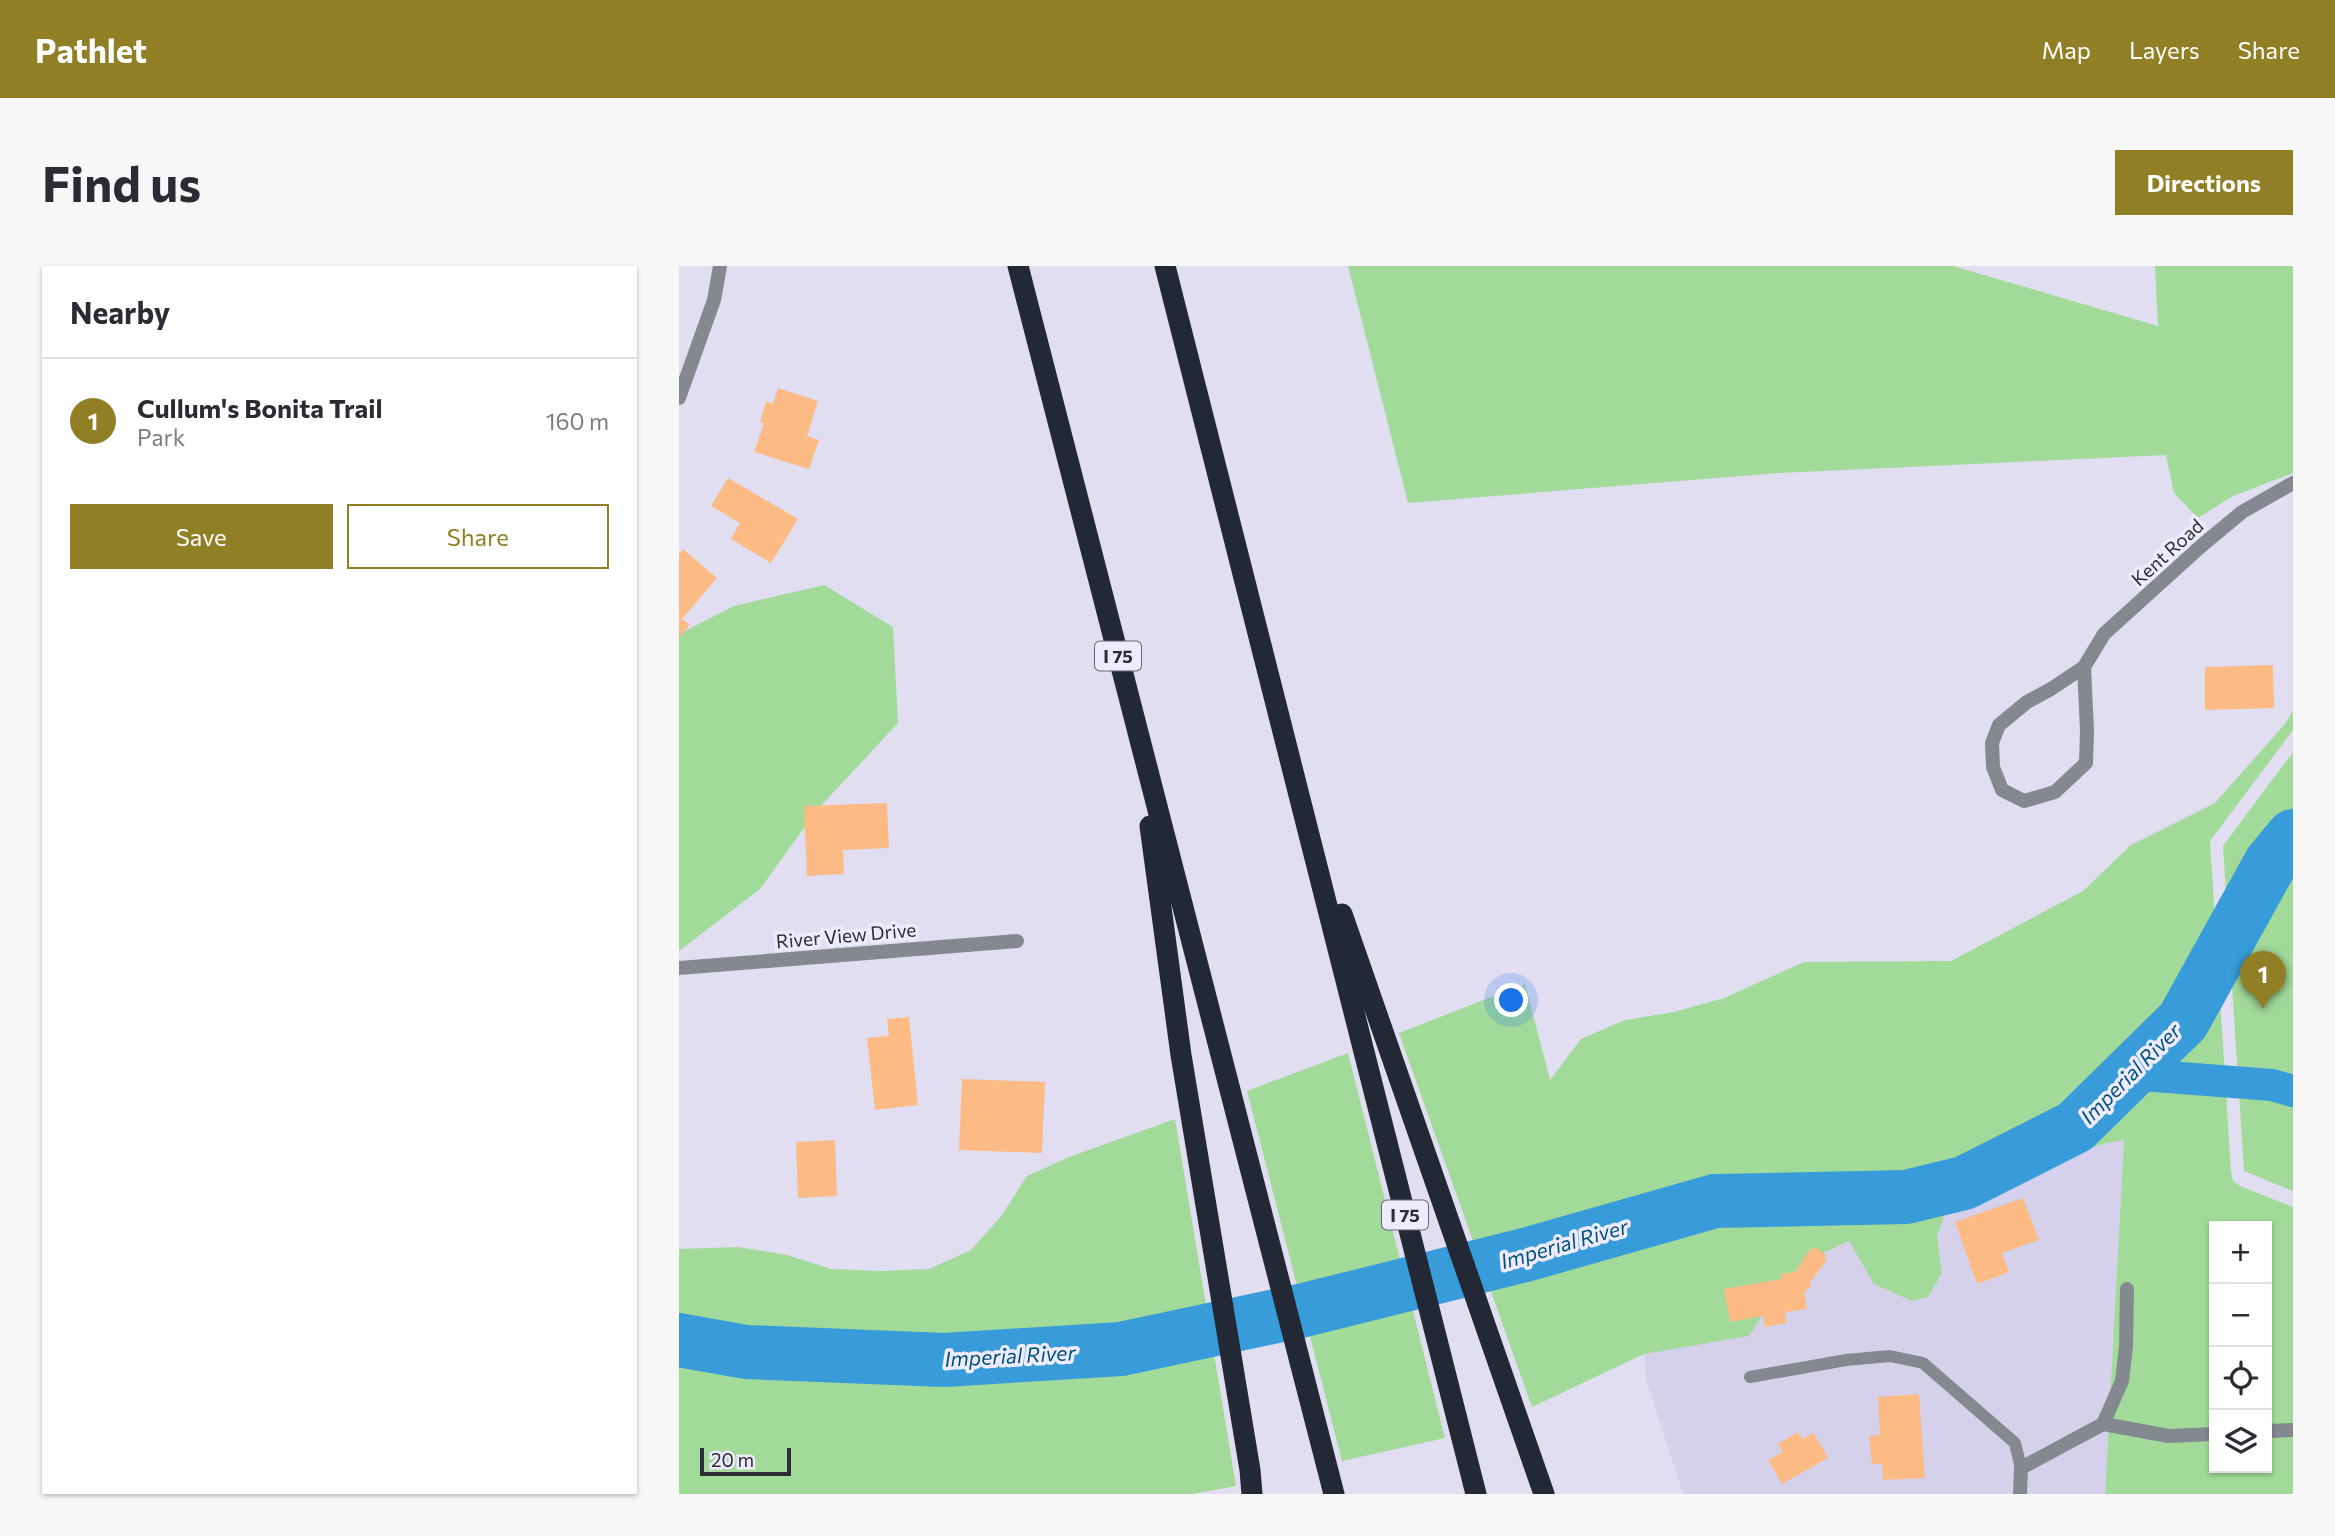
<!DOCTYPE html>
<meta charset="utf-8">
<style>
:root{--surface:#fff;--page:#f7f7f7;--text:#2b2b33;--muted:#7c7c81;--line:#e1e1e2;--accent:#917f26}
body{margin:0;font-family:Commissioner,sans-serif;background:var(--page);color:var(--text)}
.controls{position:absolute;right:21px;bottom:21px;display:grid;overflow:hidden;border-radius:0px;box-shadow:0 2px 5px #0004}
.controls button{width:63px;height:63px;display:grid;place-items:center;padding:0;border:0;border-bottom:2px solid var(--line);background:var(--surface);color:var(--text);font:35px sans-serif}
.scale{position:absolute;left:21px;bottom:18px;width:91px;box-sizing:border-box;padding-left:7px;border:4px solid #2e2c34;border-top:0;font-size:19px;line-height:24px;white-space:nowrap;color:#2e2c34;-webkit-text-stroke:5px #eeebfe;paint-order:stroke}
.you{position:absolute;left:833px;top:735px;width:24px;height:24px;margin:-18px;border:5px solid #fff;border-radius:50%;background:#1a73e8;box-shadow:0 0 0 10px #1a73e833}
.badge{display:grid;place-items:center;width:46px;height:46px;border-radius:50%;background:var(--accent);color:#fff;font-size:23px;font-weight:700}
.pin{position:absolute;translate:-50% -58px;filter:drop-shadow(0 2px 4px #0008)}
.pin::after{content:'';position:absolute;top:37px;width:24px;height:21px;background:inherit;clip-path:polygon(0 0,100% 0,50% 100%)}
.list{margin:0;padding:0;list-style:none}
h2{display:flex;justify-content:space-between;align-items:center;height:91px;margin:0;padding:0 28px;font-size:30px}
h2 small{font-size:23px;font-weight:400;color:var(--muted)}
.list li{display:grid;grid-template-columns:46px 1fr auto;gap:21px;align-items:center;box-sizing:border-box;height:126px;padding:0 28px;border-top:2px solid var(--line)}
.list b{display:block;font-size:26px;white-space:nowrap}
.list p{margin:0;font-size:23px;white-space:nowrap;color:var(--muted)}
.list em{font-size:23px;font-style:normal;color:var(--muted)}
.actions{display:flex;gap:14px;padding:21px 28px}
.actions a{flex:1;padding:16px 0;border:2px solid var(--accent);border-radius:0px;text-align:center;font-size:24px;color:var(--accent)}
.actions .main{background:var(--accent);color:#fff}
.icon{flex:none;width:38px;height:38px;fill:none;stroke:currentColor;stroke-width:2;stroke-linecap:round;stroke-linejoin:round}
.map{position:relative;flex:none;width:1614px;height:1228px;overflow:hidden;border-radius:0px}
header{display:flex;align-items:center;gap:42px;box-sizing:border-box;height:98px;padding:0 35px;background:var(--accent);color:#fff}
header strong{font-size:33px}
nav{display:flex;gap:38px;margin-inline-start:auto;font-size:24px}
.intro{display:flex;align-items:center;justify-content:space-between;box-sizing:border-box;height:168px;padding:0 42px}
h1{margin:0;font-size:49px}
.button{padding:18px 32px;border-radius:0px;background:var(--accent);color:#fff;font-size:24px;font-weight:700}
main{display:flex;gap:42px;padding:0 42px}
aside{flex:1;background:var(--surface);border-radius:0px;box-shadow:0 2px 5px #0004}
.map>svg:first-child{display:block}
.built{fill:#d5d1ea}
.green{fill:#a2da9a;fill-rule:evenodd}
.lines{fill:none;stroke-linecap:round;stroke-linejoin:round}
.canal{stroke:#379cd9;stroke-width:32}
.river{stroke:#379cd9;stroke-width:54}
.building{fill:#fcbb85}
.service{stroke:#84888f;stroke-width:12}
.minor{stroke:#84888f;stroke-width:14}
.motorway{stroke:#222935;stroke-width:21}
.labels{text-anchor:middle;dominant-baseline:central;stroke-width:7;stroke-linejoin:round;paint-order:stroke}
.shield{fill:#eeebfe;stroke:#686571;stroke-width:2}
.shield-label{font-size:18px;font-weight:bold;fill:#2e2c34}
.street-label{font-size:19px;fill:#2e2c34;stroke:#eeebfe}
.water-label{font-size:21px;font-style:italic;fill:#02537b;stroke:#eeebfe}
</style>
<header>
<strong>Pathlet</strong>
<nav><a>Map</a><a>Layers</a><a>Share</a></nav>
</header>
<div class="intro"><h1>Find us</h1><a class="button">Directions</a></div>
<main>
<aside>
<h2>Nearby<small></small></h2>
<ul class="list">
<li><span class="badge">1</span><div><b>Cullum's Bonita Trail</b><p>Park</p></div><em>160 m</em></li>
</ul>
<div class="actions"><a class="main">Save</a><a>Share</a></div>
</aside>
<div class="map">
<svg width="1614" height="1228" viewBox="0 0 1614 1228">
<rect width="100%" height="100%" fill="#e1def1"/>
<path class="built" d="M1445 874 1426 1228H1004L967 1113 965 1088 970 1087 1095 1030 1127 995 1170 975 1195 1018 1263 1007 1258 970 1268 943 1294 925 1323 915 1356 909 1400 886 1423 878Z"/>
<path class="green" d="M669 0H1274L1479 60 1476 0H1614V207L1554 230 1519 252 1495 227 1487 189 1100 207 729 237Z
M145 319 214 361 219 457 138 544 81 623 0 685V368L55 340Z
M1614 444V464L1531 575 1552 906 1554 915 1561 920 1614 941V1228H1426L1445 874 1423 878 1400 886 1356 909 1323 915 1294 925 1268 943 1258 970 1263 1007 1249 1031 1233 1035 1195 1018 1170 975 1127 995 1095 1030 1070 1070 965 1088 853 1141 720 767 846 718 871 814 902 773 946 754 995 746 1045 732 1125 696 1272 695 1404 625 1452 579 1536 537 1606 458ZM1535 960H1588V1202H1535Z
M1614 486V925L1565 905 1544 580Z
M669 787 766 1172 663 1195 568 825Z
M496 853 557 1220 514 1228H0V983L59 981 108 989 152 1003 202 1005 250 1003 292 984 323 949 348 910 390 891Z"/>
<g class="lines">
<path class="canal" d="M1450 808 1593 819 1614 825"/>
<path class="river" d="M0 1074 67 1086 265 1094 442 1083 621 1045 846 989 1036 935 1227 931 1285 917 1396 861 1504 755 1591 598 1614 570"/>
</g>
<path class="building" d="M99 122 139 135 128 170 140 174 130 203 75 186 85 157 81 156 87 135 94 138Z
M49 212 119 253 92 297 52 273 61 257 32 240Z
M4 283 38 312 3 353 11 359 0 372V288Z
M1594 399 1595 442 1526 444V401Z
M208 537 210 582 164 584 165 608 128 610 125 540Z
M230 751 239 839 196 844 188 772 210 770 208 753Z
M283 813 366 816 363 887 280 884Z
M156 874 158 930 119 932 117 876Z
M1344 932 1360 974 1323 987 1330 1006 1298 1018 1276 956Z
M1136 981 1147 989 1146 991 1148 993 1131 1017 1132 1020 1125 1026 1128 1043 1106 1046 1108 1057 1086 1061 1084 1050 1051 1056 1045 1023 1103 1013 1102 1008 1116 1006 1132 982 1134 984Z
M1240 1128 1246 1212 1204 1214 1203 1198H1193L1190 1170 1201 1169 1199 1131Z
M1119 1166 1123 1173 1135 1167 1149 1192 1103 1218 1089 1194 1104 1186 1099 1178Z"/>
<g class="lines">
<path class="service" d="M1071 1111 1167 1094 1211 1090 1244 1097 1336 1177 1342 1202"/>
<path class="minor" d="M0 132 35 34 41 0
M1405 401 1408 465 1407 497 1376 526 1345 535 1323 524 1314 501 1313 477 1320 459 1348 436 1372 423 1405 401 1425 368 1521 281 1563 246 1614 217
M0 702 338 675
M1424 1158 1490 1170 1535 1168
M1588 1165 1614 1164
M1341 1228 1342 1202 1424 1158 1443 1115 1447 1080 1448 1023"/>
<path class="motorway" d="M339 0 655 1228
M486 0 797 1228
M471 560 502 789 571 1204 573 1228
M663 648 865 1228"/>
</g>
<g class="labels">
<g class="shield">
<rect x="416" y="375.5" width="46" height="29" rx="5"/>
<rect x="703" y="934.5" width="46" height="29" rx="5"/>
</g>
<g class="shield-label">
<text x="439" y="390">I 75</text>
<text x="726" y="949">I 75</text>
</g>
<g class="street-label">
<text transform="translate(1488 286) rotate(-42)">Kent Road</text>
<text transform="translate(167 669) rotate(-5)">River View Drive</text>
</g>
<g class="water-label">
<text transform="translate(1451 807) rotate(-45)">Imperial River</text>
<text transform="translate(885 977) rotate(-16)">Imperial River</text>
<text transform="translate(331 1089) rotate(-3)">Imperial River</text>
</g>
</g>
</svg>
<div class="controls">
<button>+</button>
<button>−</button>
<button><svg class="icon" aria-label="locate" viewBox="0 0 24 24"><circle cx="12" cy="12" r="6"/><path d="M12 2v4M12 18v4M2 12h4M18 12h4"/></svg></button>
<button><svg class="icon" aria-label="layers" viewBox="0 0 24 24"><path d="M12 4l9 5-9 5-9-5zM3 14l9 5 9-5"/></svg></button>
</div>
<div class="scale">20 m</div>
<div class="you"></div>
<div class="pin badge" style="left:1584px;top:743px">1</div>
</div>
</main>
